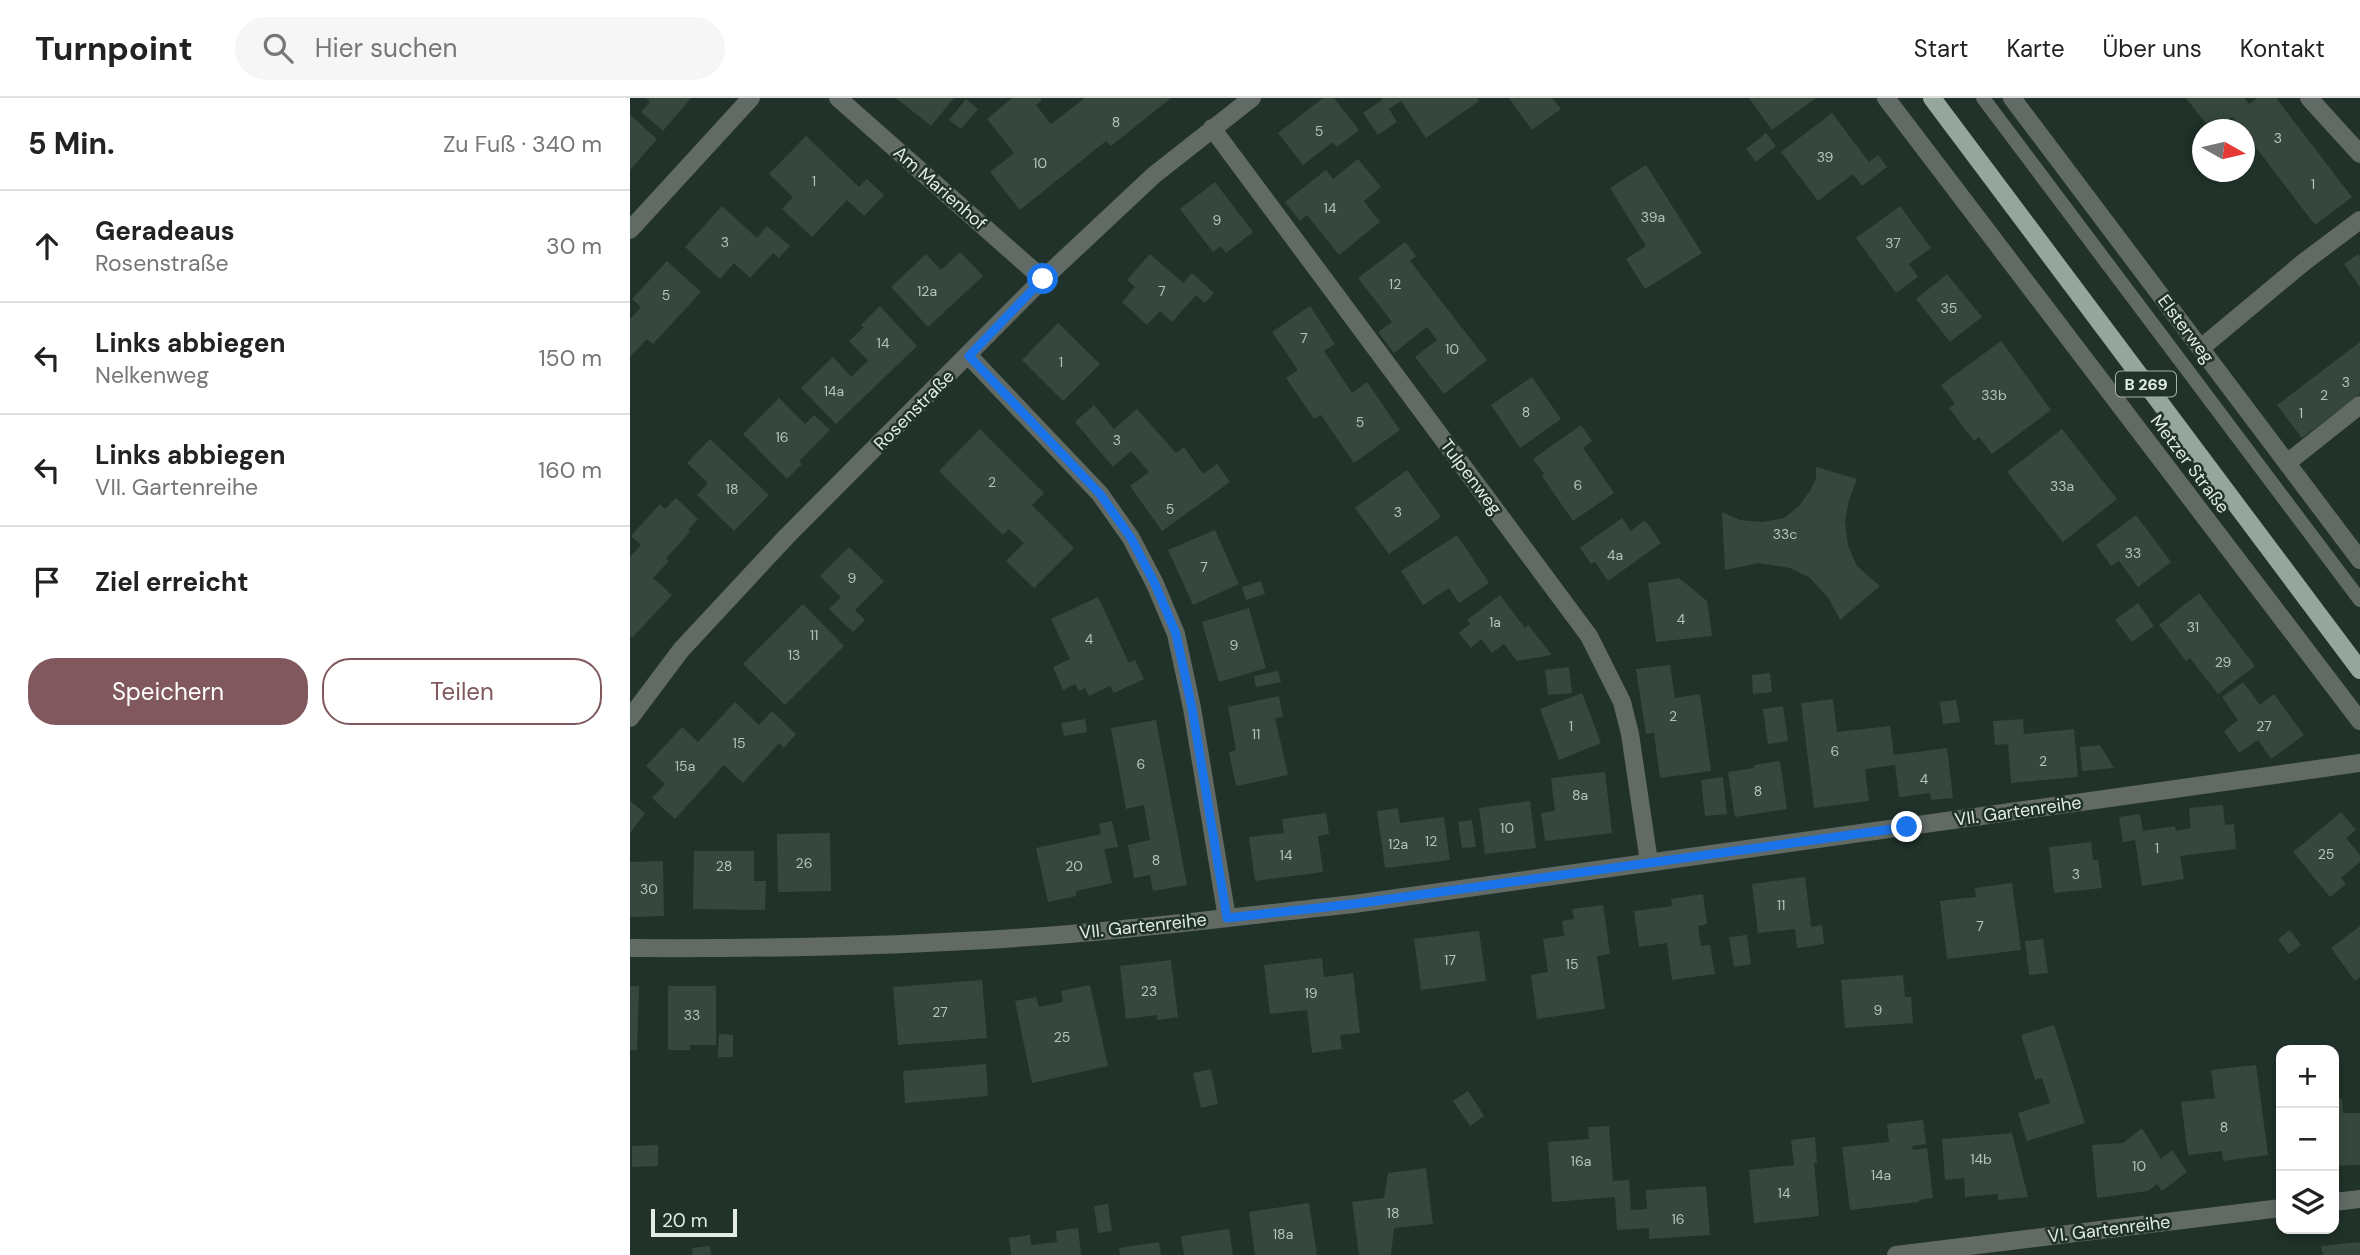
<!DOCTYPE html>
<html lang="de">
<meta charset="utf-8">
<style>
:root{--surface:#fff;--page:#f6f6f6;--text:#222;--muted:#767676;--line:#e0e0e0;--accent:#80585d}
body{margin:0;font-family:"DM Sans",sans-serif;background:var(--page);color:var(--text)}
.controls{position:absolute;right:21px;bottom:21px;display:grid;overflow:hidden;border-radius:14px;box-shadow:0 4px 10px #0003}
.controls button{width:63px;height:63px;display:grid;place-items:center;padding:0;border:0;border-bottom:2px solid var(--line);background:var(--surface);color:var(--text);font:35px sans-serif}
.compass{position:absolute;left:1562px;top:21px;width:63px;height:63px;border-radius:50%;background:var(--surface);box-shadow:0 4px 10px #0003;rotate:98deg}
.scale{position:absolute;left:21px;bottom:18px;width:86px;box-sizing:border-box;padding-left:7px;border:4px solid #e1ece6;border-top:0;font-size:19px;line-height:24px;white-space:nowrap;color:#e1ece6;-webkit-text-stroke:5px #203229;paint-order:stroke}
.stop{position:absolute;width:21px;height:21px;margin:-16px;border:5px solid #1a73e8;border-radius:50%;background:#fff}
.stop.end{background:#1a73e8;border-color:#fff;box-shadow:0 2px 7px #0008}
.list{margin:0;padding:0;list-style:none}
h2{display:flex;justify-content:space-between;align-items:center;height:91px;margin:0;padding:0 28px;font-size:30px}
h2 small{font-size:23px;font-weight:400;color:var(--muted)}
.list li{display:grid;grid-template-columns:46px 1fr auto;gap:21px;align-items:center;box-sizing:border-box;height:112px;padding:0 28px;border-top:2px solid var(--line)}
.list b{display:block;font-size:26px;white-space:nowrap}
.list p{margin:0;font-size:23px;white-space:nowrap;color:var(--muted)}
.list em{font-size:23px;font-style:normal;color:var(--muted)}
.actions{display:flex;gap:14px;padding:21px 28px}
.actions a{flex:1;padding:16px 0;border:2px solid var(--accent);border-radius:28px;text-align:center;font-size:24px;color:var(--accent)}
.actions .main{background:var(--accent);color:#fff}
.icon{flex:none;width:38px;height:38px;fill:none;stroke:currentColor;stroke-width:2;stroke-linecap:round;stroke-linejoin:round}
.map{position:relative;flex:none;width:1730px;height:1157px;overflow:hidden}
header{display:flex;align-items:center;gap:42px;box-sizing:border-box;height:98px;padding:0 35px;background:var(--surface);border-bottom:2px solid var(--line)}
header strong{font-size:33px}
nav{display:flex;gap:38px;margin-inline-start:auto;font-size:24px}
.search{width:490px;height:63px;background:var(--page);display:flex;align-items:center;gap:18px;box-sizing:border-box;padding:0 24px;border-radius:38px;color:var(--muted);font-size:26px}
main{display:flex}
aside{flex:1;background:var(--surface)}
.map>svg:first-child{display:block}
.building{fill:#36483e}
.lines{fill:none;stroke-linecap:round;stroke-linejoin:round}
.lane{stroke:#626a65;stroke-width:14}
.street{stroke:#626a65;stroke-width:18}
.primary{stroke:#95a79d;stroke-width:18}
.route{stroke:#1a73e8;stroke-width:9}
.labels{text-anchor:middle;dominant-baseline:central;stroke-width:5;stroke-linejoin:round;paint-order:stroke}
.number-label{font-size:14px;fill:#b6c3bc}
.shield{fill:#203229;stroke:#a7b4ad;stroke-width:2}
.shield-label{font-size:16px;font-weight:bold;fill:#e1ece6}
.street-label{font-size:18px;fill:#e1ece6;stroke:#203229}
</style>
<header>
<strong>Turnpoint</strong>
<div class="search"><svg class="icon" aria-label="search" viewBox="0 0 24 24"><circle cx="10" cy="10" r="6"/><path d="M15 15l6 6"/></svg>Hier suchen</div>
<nav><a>Start</a><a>Karte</a><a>Über uns</a><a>Kontakt</a></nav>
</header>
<main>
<aside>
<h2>5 Min.<small>Zu Fuß · 340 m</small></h2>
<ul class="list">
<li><svg class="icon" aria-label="ahead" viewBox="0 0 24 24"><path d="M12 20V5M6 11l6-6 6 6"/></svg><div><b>Geradeaus</b><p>Rosenstraße</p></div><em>30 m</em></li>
<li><svg class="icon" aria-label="left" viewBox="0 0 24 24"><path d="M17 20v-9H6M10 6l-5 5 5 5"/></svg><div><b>Links abbiegen</b><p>Nelkenweg</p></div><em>150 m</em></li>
<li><svg class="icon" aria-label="left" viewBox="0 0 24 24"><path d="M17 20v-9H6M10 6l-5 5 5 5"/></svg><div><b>Links abbiegen</b><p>VII. Gartenreihe</p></div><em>160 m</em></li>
<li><svg class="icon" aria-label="arrive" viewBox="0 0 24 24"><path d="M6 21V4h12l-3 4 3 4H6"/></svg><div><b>Ziel erreicht</b></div></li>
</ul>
<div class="actions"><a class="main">Speichern</a><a>Teilen</a></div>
</aside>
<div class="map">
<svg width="1730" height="1157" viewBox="0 0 1730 1157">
<rect width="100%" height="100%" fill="#203229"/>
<path class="building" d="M16 0H61L33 33 11 14 20 4Z
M266 0H324L301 28Z
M382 0H410L412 2 406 7 421 26 455 0H541L481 48 476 43 390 112 360 74 384 55 357 21Z
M693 0H704L729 32 707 49 703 44 673 67 648 35Z
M751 0H847L849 3 796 40 771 3 759 11 767 24 748 37 733 15 752 2Z
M879 0H922L931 11 902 32Z
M1119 0H1186L1142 32Z
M1556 0H1614L1619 6 1627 0H1646L1722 99 1685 127 1615 35V32H1612L1602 19 1586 32H1581Z
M336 1 348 11 331 31 319 22Z
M1202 15 1239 64 1248 57 1257 69 1232 88 1223 76 1188 103 1151 54Z
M0 17 27 41 0 72Z
M1136 35 1146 48 1126 64 1116 51Z
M176 38 229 89 237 81 254 97 234 118 217 102 182 139 152 111 163 99 139 76Z
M728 61 751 89 734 103 750 124 709 157 677 117 670 123 655 104 696 72 703 81Z
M1016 67 1072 155 1015 191 996 161 1016 148 980 90Z
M585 84 623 134 596 155 591 148 583 154 550 111Z
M92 108 127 140 137 128 160 148 149 160 143 155 120 180 104 165 90 181 55 149Z
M1270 108 1301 150 1279 166 1288 179 1266 195 1226 140Z
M775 144 786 158 780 163 857 262 814 296 785 259 807 242 797 229 764 255 748 234 762 224 728 180Z
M330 154 353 178 298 229 261 189 296 156 311 172Z
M520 156 553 185 562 175 584 195 575 205 566 197 542 224 530 213 517 227 492 204 505 189 497 182Z
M1728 156 1730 158V189L1714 166Z
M37 163 71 194 23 246 17 241 0 259V221L11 209 2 201Z
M1317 176 1352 219 1320 244 1286 201Z
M250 208 287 248 206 326 171 290 203 259 221 279 238 263 219 243 234 229 231 227Z
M680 208 705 246 694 253 722 295 737 284 770 332 724 365 691 317 684 321 656 280 668 272 642 234Z
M428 225 470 266 433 303 392 262Z
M1371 243 1421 312 1362 356 1349 339 1344 343 1319 310 1325 306 1311 287Z
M1730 244V296L1672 340 1647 307Z
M902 279 931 321 890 350 861 307Z
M149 300 175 326 184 317 200 332 169 363 172 366 157 381 113 336Z
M464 307 484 331 507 311 546 355 554 349 573 376 587 366 600 384 532 433 500 388 519 374 501 353 483 369 445 324Z
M951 327 962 343 953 350 984 395 943 423 912 378 914 376 903 361Z
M350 331 414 395 402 407 444 450 404 490 376 463 394 445 379 431 373 437 309 373Z
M1432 331 1487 401 1433 444 1377 374Z
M80 341 139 397 104 433 67 397 78 385 57 365Z
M1186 369 1227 381 1219 402 1215 423 1218 448 1227 468 1250 488 1210 522 1199 501 1180 480 1160 470 1129 465 1095 472 1092 414 1110 422 1133 424 1154 420 1169 408 1180 393 1186 381Z
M777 372 811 419 759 456 725 410Z
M46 400 68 421 58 432 60 434 36 460 39 463 23 480 42 497 2 540 0 538V459L11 447 1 438 30 406 35 411Z
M1506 417 1541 464 1508 489 1489 463 1481 468 1466 447Z
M992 420 1001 433 1015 422 1031 445 978 483 965 464 961 466 950 450Z
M585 432 609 486 563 507 538 452Z
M827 437 859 485 829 505 819 490 793 507 771 473Z
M219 449 254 483 225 512 235 522 223 534 199 511 211 499 190 478Z
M1049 480 1077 503 1082 538 1026 544 1018 485Z
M631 483 635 496 616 502 612 489Z
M1569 495 1625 568 1588 596 1560 560 1556 563 1529 527Z
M870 497 895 530 898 527 922 557 887 563 874 546 862 555 851 541 841 550 829 535 840 526 837 522Z
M468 499 499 565 505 562 514 581 484 595 480 588 459 598 455 590 449 593 445 586 433 592 423 569 440 561 421 521Z
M1508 505 1524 528 1502 544 1485 522Z
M173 506 214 548 155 607 113 566Z
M619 510 636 570 589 584 572 524Z
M1040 567 1045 600 1070 596 1081 673 1030 680 1024 635 1016 636 1006 571Z
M939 569 942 595 918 597 915 572Z
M648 573 651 584 626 589 624 578Z
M1140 575 1142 594 1123 596 1122 577Z
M1613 584 1630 607 1644 596 1674 637 1641 661 1628 642 1609 655 1594 633 1608 622 1592 599Z
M952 595 971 645 929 662 910 611Z
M649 598 653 619 645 620 658 677 606 688 599 654 606 652 598 609Z
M1203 601 1207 634 1260 628 1264 657 1317 650 1323 700 1301 702 1300 695 1269 699 1265 667 1235 671 1239 703 1184 710 1171 605Z
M1326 602 1330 624 1313 626 1310 604Z
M105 604 129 627 142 613 166 636 154 650 149 645 113 685 94 667 45 721 22 700 35 686 16 668 52 629 68 644Z
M1153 608 1158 643 1138 646 1133 611Z
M455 621 457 634 434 638 431 625Z
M1393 621 1394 636 1444 631 1448 679 1381 685 1378 646 1365 647 1363 623Z
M526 622 557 787 523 793 520 777 504 780 498 747 520 742 514 707 496 711 481 630Z
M1470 647 1484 670 1452 673 1450 649Z
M1150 663 1157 711 1105 719 1098 674 1124 670V667Z
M975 674 982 735 915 743 911 715 925 713 921 680Z
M1093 679 1097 716 1075 718 1071 682Z
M0 703 15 715 0 735Z
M900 703 906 750 855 756 849 710Z
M1593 707 1595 727 1604 726 1606 751 1550 758 1554 781 1512 788 1505 742 1493 744 1489 719 1510 716 1513 733 1545 728 1546 733 1561 730 1559 710Z
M768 710 770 725 814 719 820 762 755 770 747 713Z
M1711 714 1726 732 1716 740 1730 757V764L1711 780 1716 786 1700 799 1663 754Z
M696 715 699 736 688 738 693 774 625 783 619 739 654 735 652 721Z
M842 722 846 749 832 750 828 724Z
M482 723 488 749 474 751 482 785 446 793V798L418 804 406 750 471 736 469 726Z
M200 735 201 793 148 794 147 736Z
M1461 744 1463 762H1468L1472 790 1424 795 1419 749Z
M64 753H124V783H136L135 812 63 811Z
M33 763 34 818 0 819V764Z
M1175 779 1181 829 1192 827 1194 846 1167 850 1165 831 1128 835 1122 786Z
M1382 785 1391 852 1317 861 1310 803 1346 799 1345 790Z
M1073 796 1077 826 1068 828 1071 848 1080 847 1085 876 1042 882 1037 845 1009 849 1004 813 1042 808 1041 801Z
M973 807 980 856 967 858 975 911 907 921 901 877 918 874 913 841 934 838 932 823 944 821 942 811Z
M1730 828V879L1725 883 1701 850Z
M1660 832 1671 847 1659 856 1648 841Z
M849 833 856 883 791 892 784 841Z
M1117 837 1121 866 1104 869 1099 839Z
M1413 841 1418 875 1399 877 1395 843Z
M692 860 694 879 723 875 730 935 710 937 712 951 682 955 677 912 640 916 634 867Z
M541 862 548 919 527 922V917L496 921 490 868Z
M1273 877 1275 899H1281L1283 925 1215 930 1211 882Z
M352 882 357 940 268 947 263 889Z
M460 887 478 968 402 985 385 903 406 899 409 909 433 904 431 893Z
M0 888H9L7 952H0Z
M38 888H86V947H60V952H38Z
M1424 927 1455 1025 1397 1043 1388 1015 1420 1005 1412 980 1405 982 1391 937Z
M89 936 103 937V959H88Z
M356 966 358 998 275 1005 273 973Z
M1626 967 1638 1057 1593 1063 1592 1053 1558 1057 1551 1004 1585 1000 1581 972Z
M581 971 588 1006 571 1010 563 975Z
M838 993 854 1018 840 1028 823 1003Z
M1704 1001H1712L1713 1015H1730V1067L1704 1068Z
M1293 1022 1296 1046 1282 1048 1283 1052 1297 1050 1303 1100 1289 1102V1104L1220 1112 1212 1049 1259 1044 1257 1026Z
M979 1028 983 1083 999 1082 1001 1112 1017 1111 1016 1092 1076 1088 1080 1137 1019 1141V1130L987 1132 985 1099 922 1104 918 1044 959 1041 958 1029Z
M1512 1030 1531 1061 1542 1052 1557 1074 1532 1093 1527 1086 1518 1093 1467 1100 1462 1047 1493 1045Z
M1382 1035 1398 1099 1368 1102V1096L1335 1099 1334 1080 1315 1082 1312 1041Z
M1185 1039 1187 1065H1184L1189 1118 1124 1125 1119 1072 1164 1067 1161 1042Z
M28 1047V1068L2 1069V1048Z
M796 1070 803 1126 764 1130 761 1157H729L722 1104 754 1100 758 1075Z
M679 1105 687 1157H625L619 1114Z
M478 1106 482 1133 468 1135 464 1108Z
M448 1130 451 1157H381L379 1140 400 1137 401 1147 427 1144 426 1133Z
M599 1131 603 1157H554L551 1138Z
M529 1144 531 1157H490L489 1150Z
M1730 1144V1157H1693L1691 1148Z
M80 1148 81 1157H63L62 1150Z"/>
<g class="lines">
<path class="lane" d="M1353 0 1730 502"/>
<path class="street" d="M208 0 413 181
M1256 0 1730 623
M1382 0 1730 462
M1679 0 1730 56
M582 30 959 538 992 604 1000 636 1019 764
M0 132 121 0
M1571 250 1674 164 1730 122
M339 258 470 396 501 440 525 486 546 536 562 610 597 820
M1657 365 1730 307
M0 620 51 552 157 438 413 181 524 77 622 0
M0 850C147 851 294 848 440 836 535 828 630 816 724 806L1730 665
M1704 1104 1730 1101
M1266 1157 1651 1110"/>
<path class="primary" d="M1302 0 1730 572"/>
</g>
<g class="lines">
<path class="route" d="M413 181 339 258 470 396 501 440 525 486 546 536 562 610 597 820 724 806 1277 729"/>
</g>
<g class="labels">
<g class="number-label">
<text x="486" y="24">8</text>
<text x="689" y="33">5</text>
<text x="1648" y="40">3</text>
<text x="1195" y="59">39</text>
<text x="410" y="65">10</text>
<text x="184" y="83">1</text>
<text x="1683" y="86">1</text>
<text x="700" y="110">14</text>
<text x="1023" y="119">39a</text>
<text x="587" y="122">9</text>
<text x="95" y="144">3</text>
<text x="1263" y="145">37</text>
<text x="765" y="186">12</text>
<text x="297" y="193">12a</text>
<text x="532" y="193">7</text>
<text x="36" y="197">5</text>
<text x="1319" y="210">35</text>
<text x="674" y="240">7</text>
<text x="253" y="245">14</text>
<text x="822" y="251">10</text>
<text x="431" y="264">1</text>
<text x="1716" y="284">3</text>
<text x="204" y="293">14a</text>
<text x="1364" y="297">33b</text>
<text x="1694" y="297">2</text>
<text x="896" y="314">8</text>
<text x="1671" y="315">1</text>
<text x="730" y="324">5</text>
<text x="152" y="339">16</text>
<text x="487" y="342">3</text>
<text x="362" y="384">2</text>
<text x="948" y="387">6</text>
<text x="1432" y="388">33a</text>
<text x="102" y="391">18</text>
<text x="540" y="411">5</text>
<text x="768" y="414">3</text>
<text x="1155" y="436">33c</text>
<text x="1503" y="455">33</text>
<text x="985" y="457">4a</text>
<text x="574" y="469">7</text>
<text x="222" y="480">9</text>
<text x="1051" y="521">4</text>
<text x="865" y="524">1a</text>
<text x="1563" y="529">31</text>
<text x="184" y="537">11</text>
<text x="459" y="541">4</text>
<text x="604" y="547">9</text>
<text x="164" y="557">13</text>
<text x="1593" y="564">29</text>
<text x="1043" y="618">2</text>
<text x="941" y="628">1</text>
<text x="1634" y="628">27</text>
<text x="626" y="636">11</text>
<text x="109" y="645">15</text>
<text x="1205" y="653">6</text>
<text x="1413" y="663">2</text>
<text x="511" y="666">6</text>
<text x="55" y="668">15a</text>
<text x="1294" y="681">4</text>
<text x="1128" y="693">8</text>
<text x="950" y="697">8a</text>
<text x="877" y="730">10</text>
<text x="801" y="743">12</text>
<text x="768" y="746">12a</text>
<text x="1527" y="750">1</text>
<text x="1696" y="756">25</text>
<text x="656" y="757">14</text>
<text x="526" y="762">8</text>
<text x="174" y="765">26</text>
<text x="94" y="768">28</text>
<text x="444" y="768">20</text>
<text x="1446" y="776">3</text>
<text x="19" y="791">30</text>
<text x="1151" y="807">11</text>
<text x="1350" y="828">7</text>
<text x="820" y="862">17</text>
<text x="942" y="866">15</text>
<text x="519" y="893">23</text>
<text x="681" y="895">19</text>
<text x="1248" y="912">9</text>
<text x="310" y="914">27</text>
<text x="62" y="917">33</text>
<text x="432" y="939">25</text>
<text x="1594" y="1029">8</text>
<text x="1351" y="1061">14b</text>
<text x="951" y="1063">16a</text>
<text x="1509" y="1068">10</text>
<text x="1251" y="1077">14a</text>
<text x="1154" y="1095">14</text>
<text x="763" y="1115">18</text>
<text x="1048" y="1121">16</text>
<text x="653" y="1136">18a</text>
</g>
<rect class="shield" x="1486" y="273.5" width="60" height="25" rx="5"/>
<g class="shield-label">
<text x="1516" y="286">B 269</text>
</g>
<g class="street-label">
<text transform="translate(310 90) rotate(41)">Am Marienhof</text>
<text transform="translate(1556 231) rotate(53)">Elsterweg</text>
<text transform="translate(284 312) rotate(-45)">Rosenstraße</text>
<text transform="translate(1560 366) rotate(53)">Metzer Straße</text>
<text transform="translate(841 379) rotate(53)">Tulpenweg</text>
<text transform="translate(1388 713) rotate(-8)">VII. Gartenreihe</text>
<text transform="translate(513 828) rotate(-6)">VII. Gartenreihe</text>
<text transform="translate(1479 1131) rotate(-7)">VI. Gartenreihe</text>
</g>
</g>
</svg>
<div class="controls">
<button>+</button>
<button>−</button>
<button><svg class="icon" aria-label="layers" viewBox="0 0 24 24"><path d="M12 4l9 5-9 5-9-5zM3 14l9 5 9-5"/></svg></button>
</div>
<svg class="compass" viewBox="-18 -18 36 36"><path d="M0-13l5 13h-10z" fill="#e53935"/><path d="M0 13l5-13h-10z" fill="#767676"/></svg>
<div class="scale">20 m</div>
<div class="stop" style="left:413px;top:181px"></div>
<div class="stop end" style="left:1277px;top:729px"></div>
</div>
</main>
